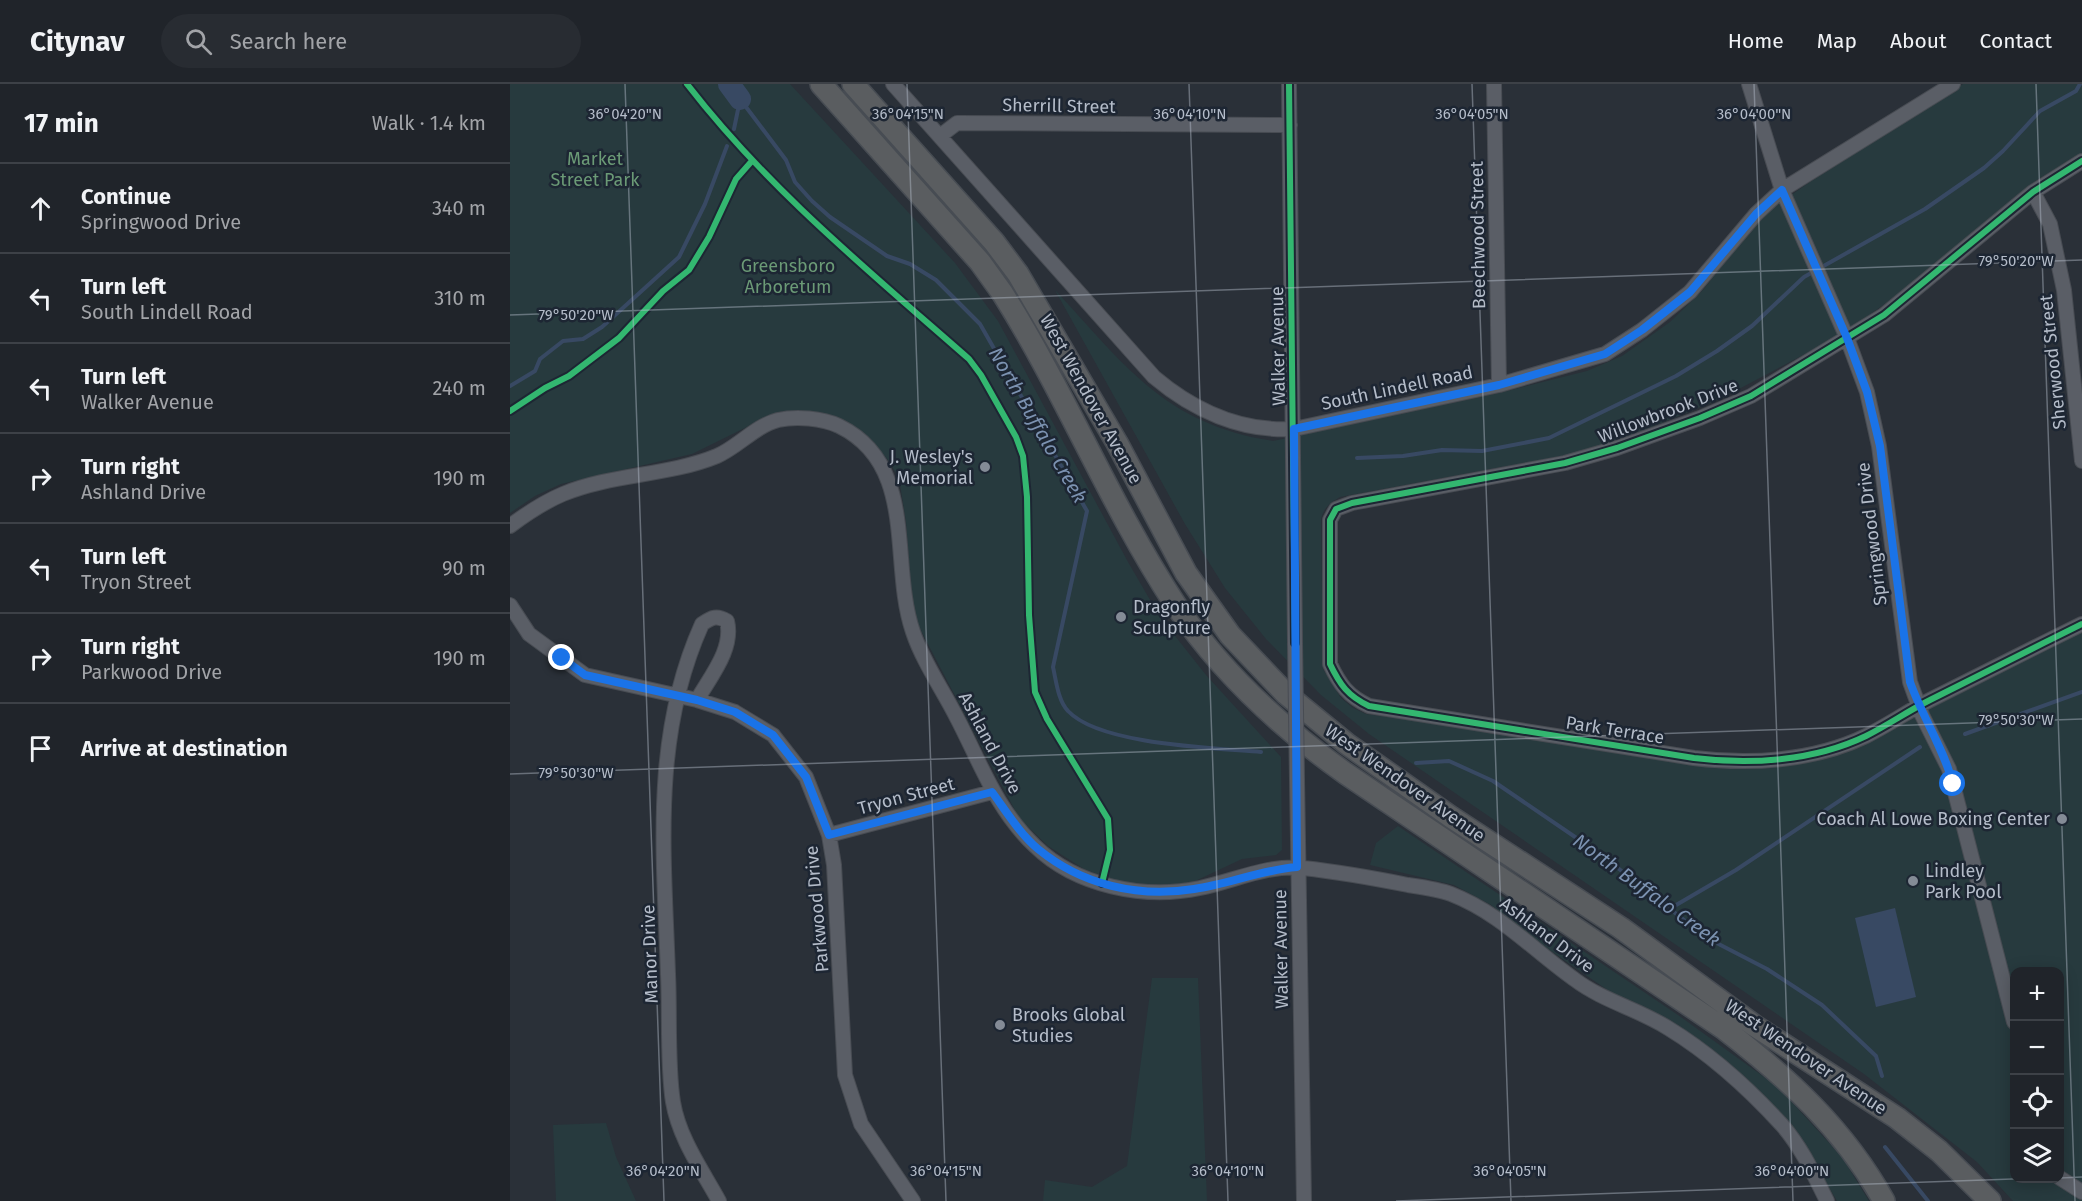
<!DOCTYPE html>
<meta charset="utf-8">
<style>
:root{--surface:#20242a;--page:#282c32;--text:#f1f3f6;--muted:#a2a4a8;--line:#3d4147}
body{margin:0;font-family:"Fira Sans",sans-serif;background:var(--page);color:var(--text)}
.controls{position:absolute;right:18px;bottom:18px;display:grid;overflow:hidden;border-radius:12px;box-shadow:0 3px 15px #0003}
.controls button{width:54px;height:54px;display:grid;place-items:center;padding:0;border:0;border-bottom:2px solid var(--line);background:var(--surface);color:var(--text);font:30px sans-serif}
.stop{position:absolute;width:18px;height:18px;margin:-14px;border:4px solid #1a73e8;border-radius:50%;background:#fff}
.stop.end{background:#1a73e8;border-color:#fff;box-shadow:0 2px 6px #0008}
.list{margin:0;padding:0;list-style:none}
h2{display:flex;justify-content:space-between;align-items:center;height:78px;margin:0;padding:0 24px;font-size:26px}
h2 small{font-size:20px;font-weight:400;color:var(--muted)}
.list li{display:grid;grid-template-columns:39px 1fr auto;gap:18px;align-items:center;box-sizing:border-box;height:90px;padding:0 24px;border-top:2px solid var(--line)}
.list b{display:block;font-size:22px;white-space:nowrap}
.list p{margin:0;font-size:20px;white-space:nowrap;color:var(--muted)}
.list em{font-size:20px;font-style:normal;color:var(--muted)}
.icon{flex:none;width:33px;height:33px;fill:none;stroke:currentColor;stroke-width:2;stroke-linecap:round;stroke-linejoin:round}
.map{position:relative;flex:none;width:1572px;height:1117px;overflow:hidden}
header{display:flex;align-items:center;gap:36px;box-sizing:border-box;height:84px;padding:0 30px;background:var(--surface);border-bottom:2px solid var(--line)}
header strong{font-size:28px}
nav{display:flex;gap:33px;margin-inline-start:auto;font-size:21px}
.search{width:420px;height:54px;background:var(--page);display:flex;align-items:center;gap:15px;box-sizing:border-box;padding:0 21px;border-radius:33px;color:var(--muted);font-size:22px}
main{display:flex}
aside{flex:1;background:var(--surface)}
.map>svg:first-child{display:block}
.green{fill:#273a3e;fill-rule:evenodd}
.water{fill:#384963}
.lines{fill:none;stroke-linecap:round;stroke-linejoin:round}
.stream{stroke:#384963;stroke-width:4}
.river{stroke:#384963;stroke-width:22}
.minor-casing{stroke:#484c53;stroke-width:16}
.highway-casing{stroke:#474c53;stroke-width:24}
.minor{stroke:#5a5e66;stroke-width:14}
.highway{stroke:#5a5d60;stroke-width:21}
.minor-bridge-casing{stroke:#484c53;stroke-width:16;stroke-linecap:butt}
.minor-bridge{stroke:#5a5e66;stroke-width:14}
.cycleway-casing{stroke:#1d2633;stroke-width:10}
.cycleway{stroke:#33b770;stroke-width:6}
.route{stroke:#1a73e8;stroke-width:8}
.ticks{fill:none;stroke:#b4bcc9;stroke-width:1.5;stroke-opacity:0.45}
.poi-dot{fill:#848b96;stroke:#1d2633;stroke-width:2}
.labels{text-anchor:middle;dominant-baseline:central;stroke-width:5;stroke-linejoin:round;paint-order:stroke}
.street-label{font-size:18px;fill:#b4bcc9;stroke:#1d2633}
.park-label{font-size:18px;fill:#6b9a76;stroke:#1d2633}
.poi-label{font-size:18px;fill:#b4bcc9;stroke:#1d2633;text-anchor:start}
.water-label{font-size:20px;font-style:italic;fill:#7c92b1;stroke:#1d2633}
.ticks-label{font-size:15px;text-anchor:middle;fill:#b4bcc9;stroke:#1d2633;stroke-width:5;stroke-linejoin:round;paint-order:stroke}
</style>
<header>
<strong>Citynav</strong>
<div class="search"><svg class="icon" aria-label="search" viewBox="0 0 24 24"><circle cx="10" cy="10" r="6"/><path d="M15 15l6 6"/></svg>Search here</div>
<nav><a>Home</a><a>Map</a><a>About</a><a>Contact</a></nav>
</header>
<main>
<aside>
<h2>17 min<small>Walk · 1.4 km</small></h2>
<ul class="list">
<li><svg class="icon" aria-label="ahead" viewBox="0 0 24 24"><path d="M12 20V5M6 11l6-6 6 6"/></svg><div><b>Continue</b><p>Springwood Drive</p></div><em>340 m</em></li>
<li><svg class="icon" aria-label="left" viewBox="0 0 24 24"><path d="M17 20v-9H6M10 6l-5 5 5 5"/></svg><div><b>Turn left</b><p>South Lindell Road</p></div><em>310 m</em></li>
<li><svg class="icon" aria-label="left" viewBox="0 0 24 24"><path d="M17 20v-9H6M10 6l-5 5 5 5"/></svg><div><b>Turn left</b><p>Walker Avenue</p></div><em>240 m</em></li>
<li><svg class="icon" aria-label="right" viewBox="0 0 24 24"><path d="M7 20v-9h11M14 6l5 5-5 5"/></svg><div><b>Turn right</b><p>Ashland Drive</p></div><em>190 m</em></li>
<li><svg class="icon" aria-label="left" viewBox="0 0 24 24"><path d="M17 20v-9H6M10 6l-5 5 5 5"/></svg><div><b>Turn left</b><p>Tryon Street</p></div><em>90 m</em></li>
<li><svg class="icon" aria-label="right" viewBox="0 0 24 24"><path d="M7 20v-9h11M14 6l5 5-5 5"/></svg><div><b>Turn right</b><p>Parkwood Drive</p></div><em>190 m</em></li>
<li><svg class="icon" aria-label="arrive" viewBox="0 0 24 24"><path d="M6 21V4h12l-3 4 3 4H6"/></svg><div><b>Arrive at destination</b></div></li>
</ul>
</aside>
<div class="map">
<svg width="1572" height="1117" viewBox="0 0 1572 1117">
<rect width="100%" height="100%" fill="#2a3038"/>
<path class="green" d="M0 0H280L445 179 488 237 618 478 650 533 696 591 771 673 772 766 766 771 732 775 683 798 659 801 612 799 574 785 538 762 509 734 408 541 402 516 396 438 389 394 378 376 358 353 331 335 309 328H267L182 370 51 400 25 412 0 429Z
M1453 0H1572V69L1527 96 1409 196 1352 236 1314 260 1210 315 1127 349 1068 369 830 413C820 419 814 423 811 435L813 585 831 614 843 624 856 630 990 647 1178 680 1231 684 1277 680 1360 655 1572 547V1117H1503L1467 1078 1354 990 859 650 811 611 756 555 715 504 675 440 545 206C615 281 654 340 763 357L989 309 1077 287 1112 272 1160 238 1192 207 1248 137 1261 125 1300 98ZM1504 888H1550V1094H1504Z
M888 742 1168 931 1268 1003 1332 1073 1359 1117H1327L1296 1064 1272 1031 1232 993 1160 939 1099 907 1019 852 981 821 944 801 860 781 866 759Z
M642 894H688L697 1117H533L535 1096 582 1103 617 1082Z
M96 1039 106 1073 126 1117H46L43 1041Z"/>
<path class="water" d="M1385 824 1406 913 1366 923 1345 834Z"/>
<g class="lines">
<path class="stream" d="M230 15 276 76 285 98 302 117 320 133 377 172 400 180 426 196 470 240 577 427 543 583C546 596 548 617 558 627 590 661 705 664 751 668
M224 45 230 16
M0 302 25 287 30 275 53 257 73 255 92 243 169 173 195 120 217 62
M847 374 893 372 932 366 972 367 1039 354 1166 292 1207 267 1242 242 1294 193 1415 125 1474 84 1493 67 1530 27 1566 7 1570 0
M1455 650 1572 608
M906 679 939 677 983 697 1090 770 1197 854 1257 885 1312 921 1366 972 1372 992
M1161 824 1226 786 1410 663
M1375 1063 1418 1117"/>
<path class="river" d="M219 0 230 15"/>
<g class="minor-casing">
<path id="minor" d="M383 0 644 293C683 326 731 348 784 345L989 301 1095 270 1132 246 1180 208 1246 130 1272 106 1443 0
M779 0 785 559
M984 0 989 301
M1239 0 1272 106 1337 254 1357 308 1369 362 1400 598 1412 631 1439 685 1504 938
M430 52 447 39 780 41
M1572 77 1523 108 1374 231 1241 312 1190 334 1107 364 1055 379 842 419 826 425 820 436V580C830 601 838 612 859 622L1184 674C1241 681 1304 677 1356 652 1378 641 1398 627 1420 616 1470 591 1521 565 1572 540
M1523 108 1540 140 1554 206 1572 377
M0 442C16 430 34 418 53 410 101 390 158 392 207 372 228 363 245 342 268 336 286 332 312 334 329 342 409 381 379 479 403 548 413 578 433 606 447 634 471 680 486 725 525 762 566 802 634 816 690 804 724 797 759 780 793 784 829 788 863 794 898 801 912 803 928 805 941 810 990 829 1023 866 1064 895 1093 917 1128 925 1158 944 1199 969 1240 1006 1272 1041 1292 1064 1304 1091 1317 1117
M0 521 19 550 75 591 187 616 225 628 263 651 296 693 319 751 324 781 335 991 351 1040 403 1117
M187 616C200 593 224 565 217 537 207 531 202 533 192 540 141 653 154 770 158 890 160 929 157 981 163 1018 169 1054 192 1086 209 1117
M787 696 794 1117
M319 751 482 708
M1550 1094 1572 1108"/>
</g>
<g class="highway-casing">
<path id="highway" d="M311 0 470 178 493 210C556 310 600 421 665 520 710 587 769 642 835 689L1213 944C1278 994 1334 1045 1374 1117
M343 0 484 158 508 190 607 359 676 489 720 551 776 610 837 660 941 733 1111 844 1245 942 1387 1034 1429 1067 1480 1117"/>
</g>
<use href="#minor" class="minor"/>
<use href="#highway" class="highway"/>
<g class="minor-bridge-casing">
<path id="minor-bridge" d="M785 559 787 696"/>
</g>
<use href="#minor-bridge" class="minor-bridge"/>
<g class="cycleway-casing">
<path id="cycleway" d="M177 0C258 105 360 188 459 275L471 291 506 353 513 372 517 413 519 531 525 608 537 635 598 735 600 766 592 799
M779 0 785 559
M1572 77 1523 108 1374 231 1241 312 1190 334 1107 364 1055 379 842 419 826 425 820 436V580C830 601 838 612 859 622L1184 674C1241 681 1304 677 1356 652 1378 641 1398 627 1420 616 1470 591 1521 565 1572 540
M0 327 35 304 59 292 109 254 153 207 179 186 199 153 226 95 241 78"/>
</g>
<use href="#cycleway" class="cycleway"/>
</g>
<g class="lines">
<path class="route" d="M52 574 75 591 187 616 225 628 263 651 296 693 319 751 482 708C496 727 510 750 528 765 572 801 628 814 684 805 719 800 751 786 787 783L784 345 989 301 1095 270 1132 246 1180 208 1246 130 1272 106 1337 254 1357 308 1370 362 1400 598C1412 632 1434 665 1443 700"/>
</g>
<path class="ticks" d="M115 0 154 1117M397 0 436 1117M679 0 718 1117M962 0 1001 1117M1244 0 1283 1117M1526 0 1565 1117M0 231 1572 176M0 690 1572 635M1550 1094 1572 1093M886 1117 1530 1094"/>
<g class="poi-dot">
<circle cx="475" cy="383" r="6"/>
<circle cx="611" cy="533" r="6"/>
<circle cx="1552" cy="735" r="6"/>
<circle cx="1403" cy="797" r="6"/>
<circle cx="490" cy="941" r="6"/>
</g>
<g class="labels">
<g class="street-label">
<text transform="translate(549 22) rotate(1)">Sherrill Street</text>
<text transform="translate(968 151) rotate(-91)">Beechwood Street</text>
<text transform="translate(768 262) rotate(-91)">Walker Avenue</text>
<text transform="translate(1543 278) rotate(-96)">Sherwood Street</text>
<text transform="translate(887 304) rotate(-12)">South Lindell Road</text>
<text transform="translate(581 315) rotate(61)">West Wendover Avenue</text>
<text transform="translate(1158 327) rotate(-21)">Willowbrook Drive</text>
<text transform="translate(1362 450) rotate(-97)">Springwood Drive</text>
<text transform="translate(1105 646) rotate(9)">Park Terrace</text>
<text transform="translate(480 659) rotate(62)">Ashland Drive</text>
<text transform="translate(895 699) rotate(35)">West Wendover Avenue</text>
<text transform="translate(396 712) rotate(-15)">Tryon Street</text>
<text transform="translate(307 825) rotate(-95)">Parkwood Drive</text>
<text transform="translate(1037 851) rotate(37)">Ashland Drive</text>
<text transform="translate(771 865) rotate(-91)">Walker Avenue</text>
<text transform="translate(140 870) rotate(-92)">Manor Drive</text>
<text transform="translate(1296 973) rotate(34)">West Wendover Avenue</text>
</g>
<g class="park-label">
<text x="85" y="75">Market<tspan x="85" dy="21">Street Park</tspan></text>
<text x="278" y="182">Greensboro<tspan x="278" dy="21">Arboretum</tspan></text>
</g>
<g class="poi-label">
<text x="463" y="373" text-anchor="end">J. Wesley's<tspan x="463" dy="21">Memorial</tspan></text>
<text x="623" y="523">Dragonfly<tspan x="623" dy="21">Sculpture</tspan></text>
<text x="1540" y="735" text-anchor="end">Coach Al Lowe Boxing Center</text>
<text x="1415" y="787">Lindley<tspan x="1415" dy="21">Park Pool</tspan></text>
<text x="502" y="931">Brooks Global<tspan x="502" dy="21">Studies</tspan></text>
</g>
<g class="water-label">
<text transform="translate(528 341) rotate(60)">North Buffalo Creek</text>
<text transform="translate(1137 806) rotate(36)">North Buffalo Creek</text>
</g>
</g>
<g class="ticks-label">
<text x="115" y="35">36°04'20"N</text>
<text x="398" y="35">36°04'15"N</text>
<text x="680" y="35">36°04'10"N</text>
<text x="962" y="35">36°04'05"N</text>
<text x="1244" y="35">36°04'00"N</text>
<text x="1506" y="182">79°50'20"W</text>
<text x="66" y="236">79°50'20"W</text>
<text x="1506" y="641">79°50'30"W</text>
<text x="66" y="694">79°50'30"W</text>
<text x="153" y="1092">36°04'20"N</text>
<text x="436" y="1092">36°04'15"N</text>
<text x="718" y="1092">36°04'10"N</text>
<text x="1000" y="1092">36°04'05"N</text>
<text x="1282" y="1092">36°04'00"N</text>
</g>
</svg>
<div class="controls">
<button>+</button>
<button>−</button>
<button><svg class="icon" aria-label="locate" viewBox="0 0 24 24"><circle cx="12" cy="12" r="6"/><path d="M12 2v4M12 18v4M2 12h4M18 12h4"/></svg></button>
<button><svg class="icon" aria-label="layers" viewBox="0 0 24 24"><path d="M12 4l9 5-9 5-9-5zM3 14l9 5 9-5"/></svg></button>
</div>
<div class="stop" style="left:1443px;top:700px"></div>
<div class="stop end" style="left:52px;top:574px"></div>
</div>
</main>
